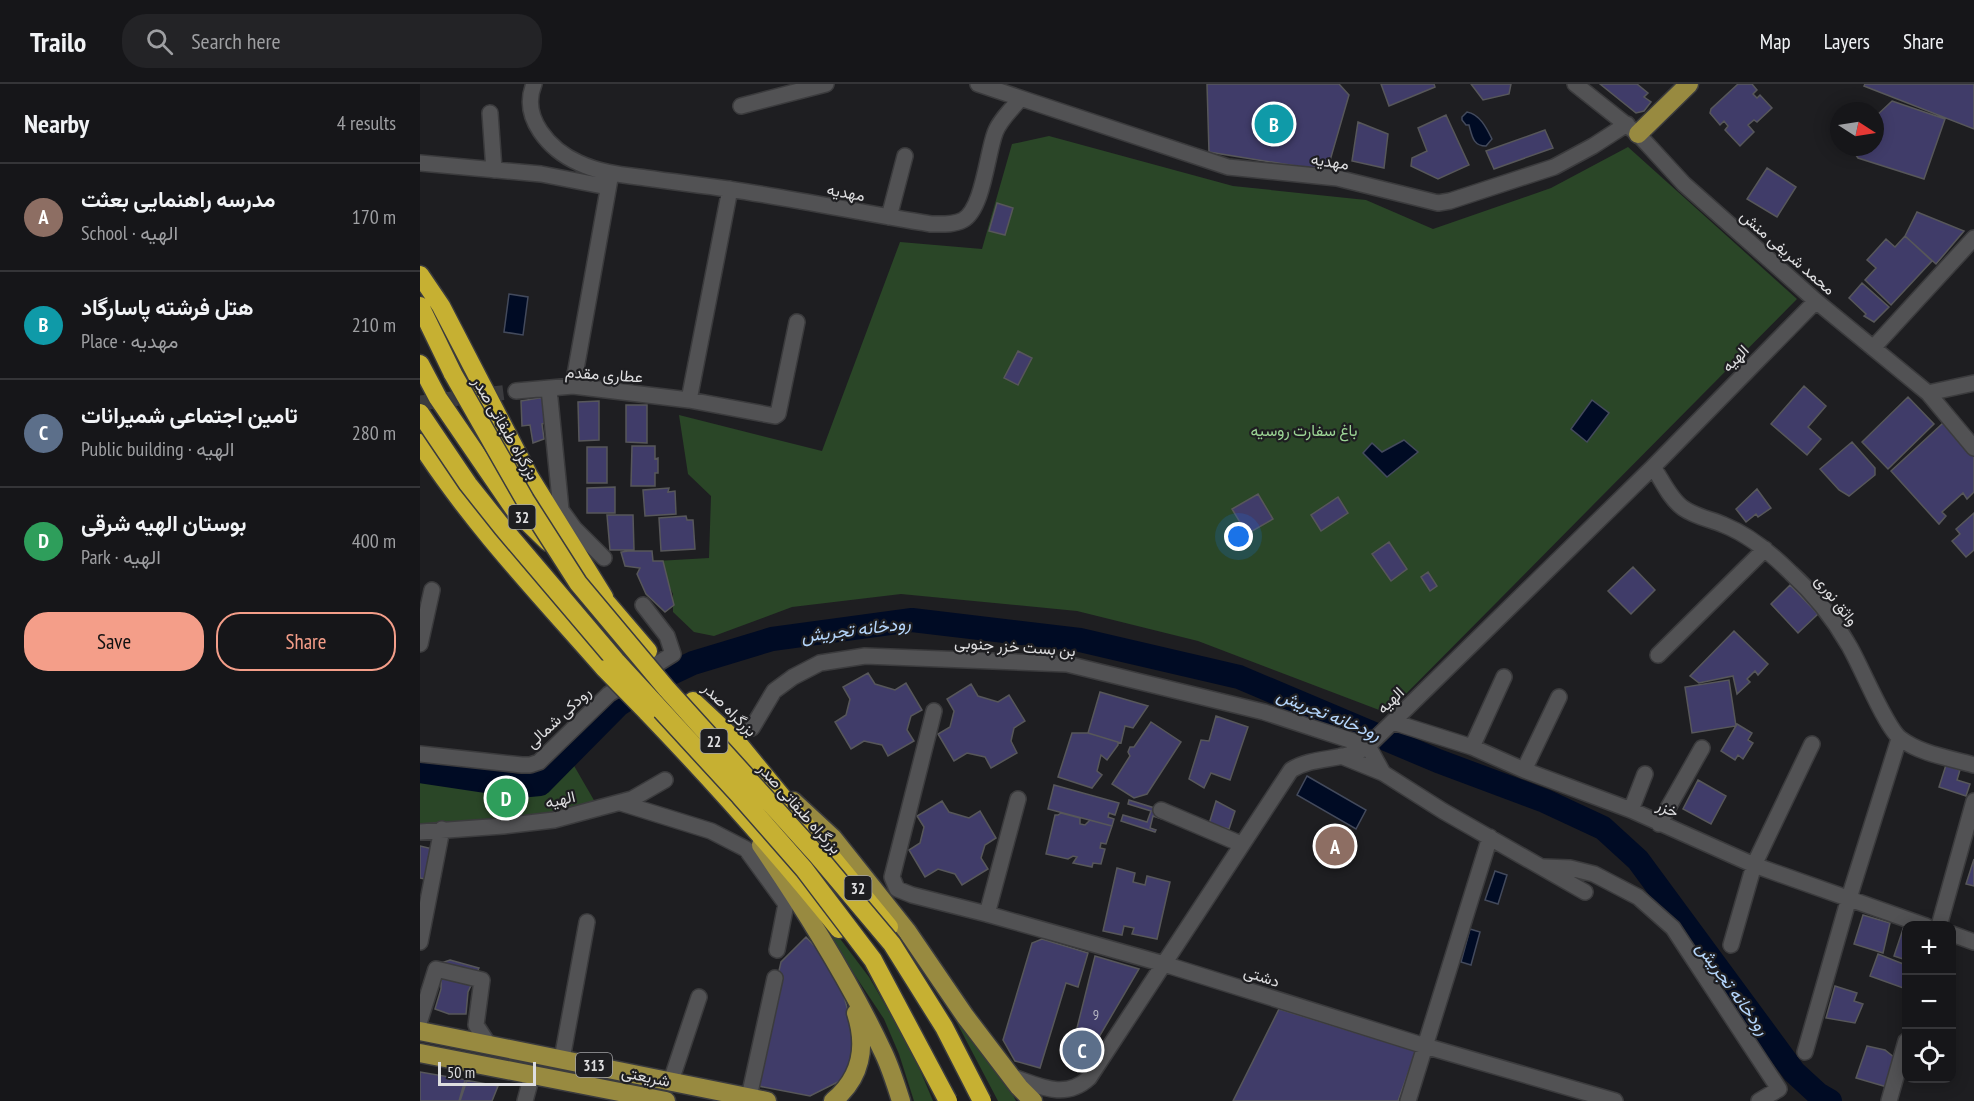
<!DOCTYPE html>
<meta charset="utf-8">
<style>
:root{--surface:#161619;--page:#232326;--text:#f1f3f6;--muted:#9e9fa2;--line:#353538;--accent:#f49e89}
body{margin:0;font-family:"PT Sans Narrow",Vazirmatn,sans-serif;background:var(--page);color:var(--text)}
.controls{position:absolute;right:18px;bottom:18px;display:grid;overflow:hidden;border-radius:12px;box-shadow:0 3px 15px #0003}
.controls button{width:54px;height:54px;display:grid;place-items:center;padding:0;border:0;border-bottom:2px solid var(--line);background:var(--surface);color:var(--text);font:30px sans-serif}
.compass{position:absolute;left:1410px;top:18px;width:54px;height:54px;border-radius:50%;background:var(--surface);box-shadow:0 3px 15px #0003;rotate:102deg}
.scale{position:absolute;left:18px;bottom:15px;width:98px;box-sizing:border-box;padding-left:6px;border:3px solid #dedee0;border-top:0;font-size:16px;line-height:21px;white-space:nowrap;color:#dedee0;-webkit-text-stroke:4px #1e1e21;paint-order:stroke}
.you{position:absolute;left:819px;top:453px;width:21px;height:21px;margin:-15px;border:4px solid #fff;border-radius:50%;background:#1a73e8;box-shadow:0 0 0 9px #1a73e833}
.badge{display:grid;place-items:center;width:39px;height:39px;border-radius:50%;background:var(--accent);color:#fff;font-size:20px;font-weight:700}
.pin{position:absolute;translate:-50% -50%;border:3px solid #fff;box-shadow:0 2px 6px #0006}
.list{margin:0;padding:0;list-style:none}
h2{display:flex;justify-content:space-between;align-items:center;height:78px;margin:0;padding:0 24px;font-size:26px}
h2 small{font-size:20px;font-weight:400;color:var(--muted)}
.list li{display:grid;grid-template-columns:39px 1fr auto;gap:18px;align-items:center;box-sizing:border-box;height:108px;padding:0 24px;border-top:2px solid var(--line)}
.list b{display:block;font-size:22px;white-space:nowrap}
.list p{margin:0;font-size:20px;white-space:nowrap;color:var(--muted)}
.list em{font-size:20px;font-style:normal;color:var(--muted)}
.actions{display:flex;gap:12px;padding:18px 24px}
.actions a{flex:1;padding:14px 0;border:2px solid var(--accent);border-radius:24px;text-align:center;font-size:21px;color:var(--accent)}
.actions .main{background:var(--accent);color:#111}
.icon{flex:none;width:33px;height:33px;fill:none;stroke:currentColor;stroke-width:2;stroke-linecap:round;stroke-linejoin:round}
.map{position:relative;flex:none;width:1554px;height:1017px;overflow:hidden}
header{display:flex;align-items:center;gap:36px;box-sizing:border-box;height:84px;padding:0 30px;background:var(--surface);border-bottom:2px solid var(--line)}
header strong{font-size:28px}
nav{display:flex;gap:33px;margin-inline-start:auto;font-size:21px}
.search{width:420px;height:54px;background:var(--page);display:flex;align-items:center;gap:15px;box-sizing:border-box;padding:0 21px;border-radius:24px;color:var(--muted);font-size:22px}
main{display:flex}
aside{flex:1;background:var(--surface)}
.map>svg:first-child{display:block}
.green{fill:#2a4627}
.water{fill:#000b24;stroke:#434a5c;stroke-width:1.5}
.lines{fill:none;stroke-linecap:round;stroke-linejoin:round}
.river{stroke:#000b24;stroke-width:24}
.building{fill:#403c69;stroke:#57575a;stroke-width:1.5}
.minor-tunnel{stroke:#3b3b3e;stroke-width:15;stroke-dasharray:15 8;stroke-linecap:butt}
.minor-casing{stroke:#3b3b3d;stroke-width:18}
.major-casing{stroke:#3b3b3d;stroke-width:21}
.highway-casing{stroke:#3b3b3d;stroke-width:21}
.minor{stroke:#525254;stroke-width:15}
.major{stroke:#988a40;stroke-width:18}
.highway{stroke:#c6b032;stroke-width:18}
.highway-bridge-casing{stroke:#3b3b3d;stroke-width:21;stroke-linecap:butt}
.highway-bridge{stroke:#c6b032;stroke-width:18}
.labels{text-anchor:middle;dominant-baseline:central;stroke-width:4.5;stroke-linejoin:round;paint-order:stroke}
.number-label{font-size:14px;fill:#b6b6c2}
.shield{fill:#1e1e21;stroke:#a4a4a7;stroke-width:1.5}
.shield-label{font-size:15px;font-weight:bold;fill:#dedee0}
.street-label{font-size:16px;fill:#dedee0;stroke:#1e1e21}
.park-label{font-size:16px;fill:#9bd495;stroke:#1e1e21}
.water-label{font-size:18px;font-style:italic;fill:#b5d6fc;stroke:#1e1e21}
</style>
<header>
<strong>Trailo</strong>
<div class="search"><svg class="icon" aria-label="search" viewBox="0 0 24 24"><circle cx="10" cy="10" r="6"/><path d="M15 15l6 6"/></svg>Search here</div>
<nav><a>Map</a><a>Layers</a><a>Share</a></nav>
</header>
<main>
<aside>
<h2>Nearby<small>4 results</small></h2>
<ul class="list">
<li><span class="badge" style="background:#8d6e63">A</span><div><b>مدرسه راهنمایی بعثت</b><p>School · الهیه</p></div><em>170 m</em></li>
<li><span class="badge" style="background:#0f9aa8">B</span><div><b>هتل فرشته پاسارگاد</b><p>Place · مهدیه</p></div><em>210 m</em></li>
<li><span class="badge" style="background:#5c6f8a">C</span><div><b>تامین اجتماعی شمیرانات</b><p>Public building · الهیه</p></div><em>280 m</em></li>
<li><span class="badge" style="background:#2e9e5b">D</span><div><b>بوستان الهیه شرقی</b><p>Park · الهیه</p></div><em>400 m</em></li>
</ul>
<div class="actions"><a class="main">Save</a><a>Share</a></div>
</aside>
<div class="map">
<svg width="1554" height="1017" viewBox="0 0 1554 1017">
<rect width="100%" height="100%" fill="#1e1e21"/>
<path class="green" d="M629 52 813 102 946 116 1013 145 1131 104 1208 63 1377 215 967 629 778 557 657 527 481 510 372 523 294 552 274 548 253 528V510L237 477 289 474 291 412 268 390 259 331 402 367 480 158 562 165 592 60Z
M153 680 175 718 130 730 0 745V694L23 695 78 706 114 710 124 708Z
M397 834 418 852 449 893 492 967 513 1017H494L479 970 464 935Z
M526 918 582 989 596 1017H578Z"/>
<path class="water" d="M1047 28C1060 30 1067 45 1072 55L1066 62C1053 62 1052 52 1049 41H1046L1042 36V33Z
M89 210 108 213 103 251 84 248Z
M1172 316 1189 329 1167 358 1151 345Z
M984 356 998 368 967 393 943 369 952 359 962 368Z
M887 692 946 726 936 745 877 711Z
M1075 787 1087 791 1078 820 1065 816Z
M1050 845 1060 848 1051 881 1041 878Z"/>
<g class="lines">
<path class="river" d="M0 687 99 702 120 700 198 621 237 596 273 579 352 555 492 536 660 556 819 593 1018 677 1125 717 1183 744 1218 776 1374 988 1398 1010 1410 1017"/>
</g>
<path class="building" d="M787 0H919L929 11 907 87 789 68Z
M961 0H1014L1015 3 969 22Z
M1051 0H1091L1089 10 1063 16Z
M1180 0H1217L1228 9 1224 13 1231 18 1224 27 1216 29Z
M1318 0H1332L1337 6 1333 10 1337 14 1340 11 1352 24 1337 38 1334 36 1328 41 1334 48 1320 62 1305 46 1308 42 1304 37 1300 41 1290 29 1291 25Z
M1445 0H1554V45L1444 2Z
M1472 17 1525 35 1504 95 1438 74 1431 64 1455 63V33Z
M1026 31 1049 81 1018 95 991 82 992 74 1007 67 998 44Z
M938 38 968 50 964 84 932 77Z
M1125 46 1133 64 1074 85 1066 67Z
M1347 84 1376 103 1357 133 1327 115Z
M577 119 593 124 585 151 569 147Z
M1497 128 1544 147 1516 180 1485 152Z
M1485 152 1512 177 1471 221 1445 196 1456 184 1447 176 1466 155 1475 163Z
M1442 199 1469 223 1454 238 1444 232 1446 230 1429 214Z
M598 267 612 274 598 301 584 294Z
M1384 302 1406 322 1388 343 1401 355 1387 371 1351 340Z
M125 313 130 337 122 340 124 355 113 359 110 341 102 342 101 317Z
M1488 313 1514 340 1468 385 1442 358Z
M179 317V356L159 357 158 318Z
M206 321H227V359L206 358Z
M1523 339 1554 373V408L1547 415 1543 409 1522 428 1526 432 1519 440 1471 387Z
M1432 358 1455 384V391L1429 412 1419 406 1400 385Z
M212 362H235V375L238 374V389H235V402H211Z
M167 363H187V399H167Z
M195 403V429H167V404Z
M249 404 248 408 255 407 256 430 225 432 223 406Z
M1337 405 1351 424 1338 433 1336 430 1326 438 1316 425Z
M838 410 853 435 827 450 812 425Z
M918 413 928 429 901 447 891 431Z
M1554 429V466L1546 473 1532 457 1540 450 1536 445Z
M187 431H213L214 466H190Z
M266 432 267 436H273L275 465 241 467 239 434Z
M969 458 987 485 971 497 952 470Z
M208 467H232L233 477H243L254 521 245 528 226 510 217 490 220 484 205 482 201 468Z
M1213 483 1235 506 1211 530 1188 507Z
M1008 488 1017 502 1010 507 1001 493Z
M1370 501 1398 530 1378 549 1351 520Z
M1314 547 1348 580 1338 591 1335 587 1327 595 1330 598 1317 610 1313 592 1279 599 1270 592Z
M448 589 455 600 475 606 486 599 502 626 491 632 487 646 494 657 468 672 462 661 444 657 431 665 415 638 426 631 430 615 423 603Z
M1309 596 1316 642 1272 649 1265 603Z
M551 600 558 612 578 618 589 611 605 637 594 644 591 657 597 669 571 684 565 673 547 669 534 677 518 650 530 643 534 627 527 615Z
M680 608 728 622 713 644 705 642 701 659 668 649Z
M796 632 828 643 810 696 791 689 784 704 769 695 781 656 789 657Z
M731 638 761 658 727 710 714 714 692 700 710 672 708 668 710 663H714Z
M1317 640 1332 649 1328 656 1333 659 1323 675 1318 671 1315 676 1301 667Z
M652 649H668L698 658V661L687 676 681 671 677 687 682 691 672 704 638 693Z
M1526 681 1540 686 1537 696 1550 700 1546 712 1519 703Z
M1278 696 1306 712 1291 740 1263 725Z
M634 701 699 719 695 731 689 729 688 733 694 735 692 742 628 725Z
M709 716 741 726 744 730 742 735 733 732 730 744 736 746 735 748 701 737 703 731 727 738 731 727 708 720Z
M522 717 529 728 549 734 560 727 576 754 565 761 561 774 568 785 542 801 535 790 518 785 505 793 489 766 500 759 504 743 497 732Z
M796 717 815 727 809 745 789 740Z
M641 729 660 734V740L665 741 670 736 692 742 686 760 681 759 680 764 685 765 681 780 673 779 672 783 653 779 657 773 653 772 648 775 626 770 635 731H638Z
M0 762 13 765 9 796 0 794Z
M1554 775V802L1546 800Z
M697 784 715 789 713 798 725 801 727 792 750 798 737 855 712 850 714 844 704 842 702 851 683 847Z
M1443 831 1470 839 1463 869 1434 860Z
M1484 842 1486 843V876L1474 872Z
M386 853 403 871 421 901 432 942 434 962 424 995 390 1012 333 1001 361 878Z
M622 855 668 869 658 903 646 899 620 984 595 977 583 956 612 859Z
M1458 870 1486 881V905L1450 892Z
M675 872 719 885 662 982 649 976Z
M30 876 59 884 48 908 46 930H29L15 925 21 905V879Z
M1415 902 1437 909 1434 917 1443 920 1435 939 1406 934Z
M859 925 996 967 978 1017H813Z
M1447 962 1465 966 1475 974 1467 1003 1436 994Z
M0 988 47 996 40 1017H0Z
M45 996 78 1002 72 1017H39Z"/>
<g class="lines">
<path class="minor-tunnel" d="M0 319 96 307"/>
<g class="minor-casing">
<path id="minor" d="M114 0C100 34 130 66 159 79 180 89 203 91 226 94 253 98 281 101 308 105 376 115 443 129 511 140 521 140 534 141 543 136 563 125 567 70 575 49 579 37 592 25 600 15
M558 0 808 83 917 94 1018 119 1030 117 1134 83 1173 62 1207 40
M1155 0 1218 50 1264 100 1396 217 1508 309 1554 364
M321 22 406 0
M70 29 74 86
M0 79 121 90 188 103
M469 133 485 72
M1453 264 1554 154
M153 302 191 89
M129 305 141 426 154 444 184 474
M96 307 153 302 269 316 355 332 358 330 377 238
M1508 309 1554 299
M269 316 310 105
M1233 383C1242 396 1250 415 1263 424 1276 433 1290 435 1304 441 1329 451 1352 470 1371 489 1393 509 1413 534 1428 560 1440 579 1466 645 1481 655 1501 670 1530 674 1554 681
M0 560 12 506
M1238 571 1345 465
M514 627 472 793 477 805 492 811 567 830 744 880 1005 962 1195 1017
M973 638 1052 663 1104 686 1211 726 1334 781 1506 842
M332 644 354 607 373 593 400 579 445 572 647 580 844 628 948 662 963 689 1023 727 1165 808
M1052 663 1084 593
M0 670 102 681H110L119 678 189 610 253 570 247 552 223 521
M921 672 963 689
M1104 686 1139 613
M201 719 291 747 326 765 366 820 357 866
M741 726 821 760
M1211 726 1225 690
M1239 740 1282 664
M0 748 83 742 134 736 212 715 245 696
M1124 783 1150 784 1174 790 1218 813 1253 844 1359 1005 1339 1017
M567 830 598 715
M1519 842 1554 717
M1532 850 1554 858
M0 858 22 745
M1311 861 1334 781 1392 660
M0 936 16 885 62 896 56 941 69 961
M1385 968 1429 814 1479 655
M142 975 167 838
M590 992C618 1001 644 1017 669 994L871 686C895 671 925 678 948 662L1233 383 1396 217
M251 997 279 913
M329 1013 355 894
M105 1017 112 991
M988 1017 1070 753
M1469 1017 1486 957"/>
</g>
<g class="major-casing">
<path id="major" d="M1218 50 1269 0
M373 717 413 754 487 847 545 932 599 1003 613 1017
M341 761C386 827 430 897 464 970 471 985 476 1001 481 1017
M0 947 347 1017
M0 969 246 1017
M413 1017C441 994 447 963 436 929"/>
</g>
<g class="highway-casing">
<path id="highway" d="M0 191 21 222 109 392 184 513
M0 222 33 290
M0 280 18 314 94 425 128 458
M0 359C53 441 121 512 185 585
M175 505 228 567
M273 617 317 658 469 843
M227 628C294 698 358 769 419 845"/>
</g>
<use href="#minor" class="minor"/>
<use href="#major" class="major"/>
<use href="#highway" class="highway"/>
<g class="highway-bridge-casing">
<path id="highway-bridge" d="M33 290 105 416 158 499 246 604 397 771 472 860 524 943 562 1017
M0 329 48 400 83 444 196 577 320 712 384 785 453 876 528 1017
M185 585 227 628"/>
</g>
<use href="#highway-bridge" class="highway-bridge"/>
</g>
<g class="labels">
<g class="number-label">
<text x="676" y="931">9</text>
</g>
<g class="shield">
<rect x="88.5" y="421" width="27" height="24" rx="4.5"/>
<rect x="280.5" y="645" width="27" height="24" rx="4.5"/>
<rect x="424.5" y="792" width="27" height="24" rx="4.5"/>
<rect x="156" y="969" width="36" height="24" rx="4.5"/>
</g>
<g class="shield-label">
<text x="102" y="433">32</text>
<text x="294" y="657">22</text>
<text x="438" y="804">32</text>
<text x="174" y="981">313</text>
</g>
<g class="street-label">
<text transform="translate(910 77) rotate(8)">مهدیه</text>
<text transform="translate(426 108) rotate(10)">مهدیه</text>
<text transform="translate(1368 168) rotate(41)">محمد شریفی منش</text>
<text transform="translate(1315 274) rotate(-45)">الهیه</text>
<text transform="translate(184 290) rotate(4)">عطاری مقدم</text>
<text transform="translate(86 344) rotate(60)">بزرگراه طبقاتی صدر</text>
<text transform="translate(1417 516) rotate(52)">واثق نوری</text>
<text transform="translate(595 562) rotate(4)">بن بست خزر جنوبی</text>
<text transform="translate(970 616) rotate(-44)">الهیه</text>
<text transform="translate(310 625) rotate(45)">بزرگراه صدر</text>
<text transform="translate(138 633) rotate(-43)">رودکی شمالی</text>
<text transform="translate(140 715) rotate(-13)">الهیه</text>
<text transform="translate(380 724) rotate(48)">بزرگراه طبقاتی صدر</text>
<text transform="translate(1248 724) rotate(25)">خزر</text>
<text transform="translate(842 892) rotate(18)">دشتی</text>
<text transform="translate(226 992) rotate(12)">شریعتی</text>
</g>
<g class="park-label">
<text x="884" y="346">باغ سفارت روسیه</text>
</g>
<g class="water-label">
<text transform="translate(436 545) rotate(-7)">رودخانه تجریش</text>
<text transform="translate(909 630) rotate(22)">رودخانه تجریش</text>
<text transform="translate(1313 904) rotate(54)">رودخانه تجریش</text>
</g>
</g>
</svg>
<div class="controls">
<button>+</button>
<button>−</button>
<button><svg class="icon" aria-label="locate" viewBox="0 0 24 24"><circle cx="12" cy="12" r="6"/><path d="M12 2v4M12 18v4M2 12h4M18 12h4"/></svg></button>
</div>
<svg class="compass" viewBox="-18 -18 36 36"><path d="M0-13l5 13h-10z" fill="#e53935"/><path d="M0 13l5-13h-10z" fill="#9e9fa2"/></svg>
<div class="scale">50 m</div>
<div class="you"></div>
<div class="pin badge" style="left:915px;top:762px;background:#8d6e63">A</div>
<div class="pin badge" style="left:854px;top:40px;background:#0f9aa8">B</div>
<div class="pin badge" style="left:662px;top:966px;background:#5c6f8a">C</div>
<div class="pin badge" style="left:86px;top:714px;background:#2e9e5b">D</div>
</div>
</main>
